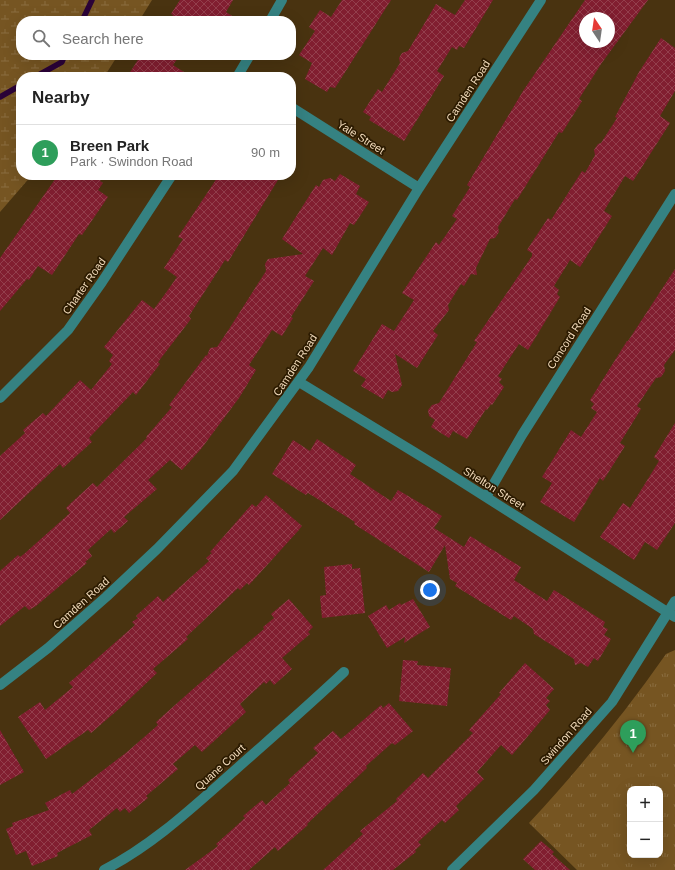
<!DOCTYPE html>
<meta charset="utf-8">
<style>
:root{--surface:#fff;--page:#f2f2f2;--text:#222;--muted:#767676;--line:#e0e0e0;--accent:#ea580c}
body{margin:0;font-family:Arial,sans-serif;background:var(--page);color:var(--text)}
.controls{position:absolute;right:12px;bottom:12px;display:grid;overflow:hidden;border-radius:8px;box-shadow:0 4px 16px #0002}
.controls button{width:36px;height:36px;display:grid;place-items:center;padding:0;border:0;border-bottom:1px solid var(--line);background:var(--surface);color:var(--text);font:20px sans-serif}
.compass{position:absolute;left:579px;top:12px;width:36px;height:36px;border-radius:50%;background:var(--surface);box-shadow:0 4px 16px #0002;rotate:347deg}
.you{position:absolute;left:430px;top:590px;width:14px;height:14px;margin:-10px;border:3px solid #fff;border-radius:50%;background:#1a73e8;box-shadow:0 0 0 6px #1a73e833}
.badge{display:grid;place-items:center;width:26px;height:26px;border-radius:50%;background:var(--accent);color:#fff;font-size:13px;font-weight:700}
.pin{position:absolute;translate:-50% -33px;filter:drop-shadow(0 1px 2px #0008)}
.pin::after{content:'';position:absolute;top:21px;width:14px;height:12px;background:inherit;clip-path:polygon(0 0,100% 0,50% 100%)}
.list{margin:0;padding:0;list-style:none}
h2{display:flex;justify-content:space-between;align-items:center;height:52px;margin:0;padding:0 16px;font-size:17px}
h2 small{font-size:13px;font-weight:400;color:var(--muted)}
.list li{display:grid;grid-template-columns:26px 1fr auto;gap:12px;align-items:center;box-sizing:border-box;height:56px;padding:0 16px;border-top:1px solid var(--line)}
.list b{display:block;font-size:15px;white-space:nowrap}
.list p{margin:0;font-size:13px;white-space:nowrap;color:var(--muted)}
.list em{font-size:13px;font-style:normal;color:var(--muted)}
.icon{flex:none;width:22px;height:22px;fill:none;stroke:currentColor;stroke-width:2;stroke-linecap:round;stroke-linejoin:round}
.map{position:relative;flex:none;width:675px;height:870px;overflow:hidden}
.search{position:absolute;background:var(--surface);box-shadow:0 4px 16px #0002;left:16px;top:16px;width:280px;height:44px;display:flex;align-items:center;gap:10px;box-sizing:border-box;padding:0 14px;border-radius:16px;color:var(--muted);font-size:15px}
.panel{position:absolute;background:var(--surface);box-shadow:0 4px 16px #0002;left:16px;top:72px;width:280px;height:108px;border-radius:16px}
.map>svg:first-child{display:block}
.wetland{fill:url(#wetland-marsh)}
.park{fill:url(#park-tufts);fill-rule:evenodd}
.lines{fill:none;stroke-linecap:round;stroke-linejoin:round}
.stream{stroke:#2b0338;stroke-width:5.5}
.building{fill:url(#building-cross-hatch);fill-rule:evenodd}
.minor{stroke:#358282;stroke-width:10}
.labels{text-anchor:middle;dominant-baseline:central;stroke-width:3.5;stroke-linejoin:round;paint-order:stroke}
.street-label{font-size:11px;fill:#f2dbbb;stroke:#2c1b01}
</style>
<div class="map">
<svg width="675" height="870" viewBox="0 0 675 870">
<defs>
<pattern id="wetland-marsh" width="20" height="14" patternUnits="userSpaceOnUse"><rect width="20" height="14" fill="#765522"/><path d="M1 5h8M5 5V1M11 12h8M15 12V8" fill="none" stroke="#8a6d40"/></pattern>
<pattern id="park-tufts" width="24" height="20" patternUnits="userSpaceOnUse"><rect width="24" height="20" fill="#765522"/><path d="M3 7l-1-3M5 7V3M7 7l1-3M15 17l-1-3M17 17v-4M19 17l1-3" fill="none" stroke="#8a6d40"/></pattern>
<pattern id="building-cross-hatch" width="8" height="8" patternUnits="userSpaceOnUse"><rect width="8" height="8" fill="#811e30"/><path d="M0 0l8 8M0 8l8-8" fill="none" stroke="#933e4c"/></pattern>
</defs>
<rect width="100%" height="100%" fill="#493310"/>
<path class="wetland" d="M0 0H152L139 21H21V55H118L104 77H21V175H32L0 212Z"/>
<path class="park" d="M675 650V870H577L529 823C579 769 624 714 666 654ZM630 789H660V855H630Z"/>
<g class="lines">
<path class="stream" d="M82 21 92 0
M35 77 62 62 65 55
M0 97 21 85"/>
</g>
<path class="building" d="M180 0H233L226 12 240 21H170L173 15 171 14Z
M342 0H391L335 88 330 87 327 92 305 79 312 63 299 55 315 31 309 27 320 10 331 17Z
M465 0H493L464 48 459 46 457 50 452 47 437 71 444 76 404 141 369 120 371 117 363 112 378 89 382 92 400 63 399 58 402 53 408 51 436 4 455 15Z
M585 0H648L601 64 579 99 582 101 562 133 559 132 517 200 515 199 498 227 499 232 495 238 490 239 476 268 477 275 471 274 464 286 461 284 448 305 449 310 433 331 438 335 417 368 395 354 402 385 398 391 392 392 388 390 383 399 361 386 366 379 353 371 382 324 394 331 414 300 402 293 436 242 439 245 457 219 452 216 470 187 467 185 523 91ZM585 18H609V42H585Z
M661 38 675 48V91L660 116 670 123 633 181 625 176 604 211 612 216 580 267 570 260 554 286 559 290 557 294 560 297 528 350 519 344 498 376 502 379 499 382 504 387 492 405 491 404 487 410 486 409 467 439 453 431 449 438 431 427 435 420 429 416 428 410 432 405 439 403 477 342 474 341 532 256V253L527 250 548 218 551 220 582 171 585 173 595 155 594 150 598 144 601 143 617 118 615 117 639 72Z
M141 55H180L173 65 192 77H127Z
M340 174 360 186 356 194 369 202 354 225 350 223 332 255 323 248 305 276 314 281 291 317 293 318 282 336 272 330 249 365 256 370 239 398 201 449 182 470 170 460 148 480 157 489 124 517 128 521 114 533 111 529 88 550 92 556 85 562 87 563 36 606 29 610 25 606 0 626V571L18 555 20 557 24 554 70 513 66 508 71 503 93 483 97 487 147 438 146 437 172 407 169 405 206 355 207 356 210 348 217 347 229 329 266 271 265 264 268 259 303 254 282 239 316 185 319 187 323 180 330 178 335 181Z
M58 175H104L100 181 103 183 98 190 108 197 82 235 79 234 52 275 38 266 29 280 27 279 0 311V258Z
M219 175H281L228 262 225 260 189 316 191 319 158 362 160 364 136 395 133 392 89 438 92 442 63 468 60 464 0 520V456L25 433 23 430 43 413 46 416 80 380 91 390 112 364 109 361 113 355 104 347 142 300 154 309 165 294 177 277 164 268 183 239 178 237Z
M675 269V350L664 365 665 371 661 377 656 378 637 406 641 409 620 443 625 446 603 481 600 478 574 522 540 502 552 483 542 477 571 430 581 437 597 412 591 408 594 404 590 400 627 341H628Z
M675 423V523L657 550 645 542 634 560 600 537 623 503 630 508 659 461 654 457Z
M317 439 356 465 350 474 391 501 398 490 442 516 434 528 464 547 470 536 521 567 514 580 547 601 554 590 605 622 603 627 608 629 604 635 611 639 598 661 594 658 588 667 581 663 575 665 574 659 534 634 533 629 514 616 511 620 455 586 457 583 450 579 445 545 429 572 354 524 355 522 308 493 306 495 272 474 293 440 310 451Z
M266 495 302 526 298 531 249 585 247 583 240 590 238 588 186 637 188 639 153 669 157 673 120 708 91 733 88 730 46 759 18 717 40 702 45 710 73 687 69 683 135 625 132 622 138 618 136 616 158 596 163 602 209 561 206 558 212 553 210 552 252 504 256 507Z
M352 564V569L360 568 365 613 322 618 320 596 326 595 324 567Z
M289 599 313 627 308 632 310 634 282 658 292 669 274 685 270 680 266 684 264 682 240 704 246 712 202 752 195 745 173 764 178 769 146 796 148 798 129 813 125 808 120 812 117 808 89 830 92 835 57 853 58 856 32 866 26 851 16 855 6 829 13 826 12 823 49 810 45 803 70 790 72 794 127 752 158 725 156 722 193 689 264 629 263 627 274 618 271 614Z
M413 599 430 627 404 643 405 637 387 648 368 616 386 605 389 610 400 603 401 605Z
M403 660 418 661 417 665 451 668 447 706 399 701Z
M525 663 554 689 546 698 550 701 546 705 550 710 512 755 501 745 477 772 484 779 456 806 459 810 445 823 442 820 418 842 421 845 415 850 416 852 393 870H323L363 834 360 831 397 801 396 799 423 773 428 778 473 733 469 730 501 694 499 693Z
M389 703 413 731 395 745 392 743 366 766 367 768 307 824 308 825 278 851 275 847 249 870H185L218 846 216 844 245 818 243 816 262 800 266 805 290 783 288 780 318 753 313 748 333 731 341 739 381 705 383 708Z
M0 730 24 772 0 785Z
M541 841 554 852 552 854 570 870H535L523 859Z"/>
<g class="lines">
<path class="minor" d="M270 21 282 0
M237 77 250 55
M291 107 419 188
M299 382 437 466 675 617
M0 398 68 330 102 282 172 175
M486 497 522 435 675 194
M0 685 48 648 106 597 157 549 233 471 309 367 419 188 541 0
M104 870C153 845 193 807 234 771 271 738 308 706 344 672
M452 870 534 790 612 702 675 601"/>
</g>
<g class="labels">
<g class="street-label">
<text transform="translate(468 91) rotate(-57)">Camden Road</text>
<text transform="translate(361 137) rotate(32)">Yale Street</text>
<text transform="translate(84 286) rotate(-55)">Charter Road</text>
<text transform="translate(569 338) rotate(-57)">Concord Road</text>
<text transform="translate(295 365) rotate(-57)">Camden Road</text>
<text transform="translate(494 488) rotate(32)">Shelton Street</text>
<text transform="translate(81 603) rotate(-42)">Camden Road</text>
<text transform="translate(566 736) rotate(-49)">Swindon Road</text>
<text transform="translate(220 767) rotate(-42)">Quane Court</text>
</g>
</g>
</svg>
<div class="controls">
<button>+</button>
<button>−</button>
</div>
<svg class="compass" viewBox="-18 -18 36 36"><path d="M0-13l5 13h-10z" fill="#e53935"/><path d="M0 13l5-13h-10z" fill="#767676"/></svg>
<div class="you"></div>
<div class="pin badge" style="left:633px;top:753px;background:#2e9e5b">1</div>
<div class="search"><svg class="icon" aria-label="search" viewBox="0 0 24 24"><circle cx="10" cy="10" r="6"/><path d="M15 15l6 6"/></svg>Search here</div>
<section class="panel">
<h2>Nearby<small></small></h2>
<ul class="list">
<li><span class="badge" style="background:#2e9e5b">1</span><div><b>Breen Park</b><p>Park · Swindon Road</p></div><em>90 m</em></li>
</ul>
</section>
</div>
